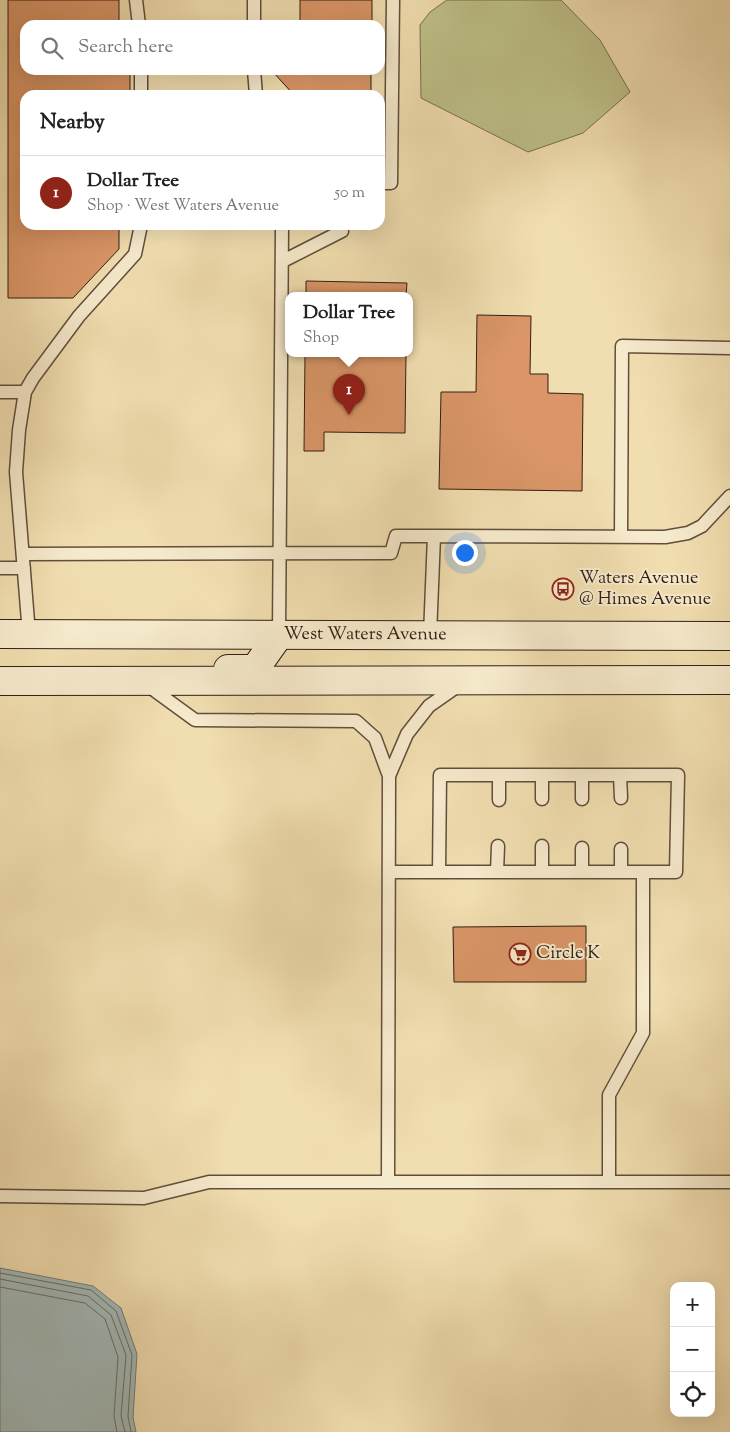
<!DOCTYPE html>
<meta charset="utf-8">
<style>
:root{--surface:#fff;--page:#f2f2f2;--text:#222;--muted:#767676;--line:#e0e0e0;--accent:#8f2418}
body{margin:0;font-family:"Sorts Mill Goudy",serif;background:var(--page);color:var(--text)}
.controls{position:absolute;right:15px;bottom:15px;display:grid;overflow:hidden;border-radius:10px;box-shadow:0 5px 20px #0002}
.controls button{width:45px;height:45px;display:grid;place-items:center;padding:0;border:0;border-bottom:1px solid var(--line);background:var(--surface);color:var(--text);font:25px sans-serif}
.you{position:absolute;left:464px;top:552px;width:18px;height:18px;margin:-12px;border:4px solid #fff;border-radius:50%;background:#1a73e8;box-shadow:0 0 0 8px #1a73e833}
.badge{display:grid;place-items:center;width:32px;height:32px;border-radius:50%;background:var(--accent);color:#fff;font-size:16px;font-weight:700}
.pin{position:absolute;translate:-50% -41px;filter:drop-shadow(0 1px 2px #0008)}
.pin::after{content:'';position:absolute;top:26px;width:18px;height:15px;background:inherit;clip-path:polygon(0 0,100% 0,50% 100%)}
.popup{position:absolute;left:285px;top:292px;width:128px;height:65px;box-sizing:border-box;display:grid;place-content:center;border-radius:10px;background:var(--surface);filter:drop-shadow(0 1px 4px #0005);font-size:16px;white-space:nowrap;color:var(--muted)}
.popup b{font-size:19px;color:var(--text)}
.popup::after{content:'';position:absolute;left:50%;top:100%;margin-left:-10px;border:10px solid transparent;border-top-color:var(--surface)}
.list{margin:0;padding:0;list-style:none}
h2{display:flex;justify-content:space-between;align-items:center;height:65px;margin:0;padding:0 20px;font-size:21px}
h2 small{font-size:16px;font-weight:400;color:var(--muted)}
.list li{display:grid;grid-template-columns:32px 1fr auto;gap:15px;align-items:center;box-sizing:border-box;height:75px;padding:0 20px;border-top:1px solid var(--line)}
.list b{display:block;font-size:19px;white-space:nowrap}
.list p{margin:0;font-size:16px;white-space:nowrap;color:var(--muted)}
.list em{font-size:16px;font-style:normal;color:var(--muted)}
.icon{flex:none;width:28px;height:28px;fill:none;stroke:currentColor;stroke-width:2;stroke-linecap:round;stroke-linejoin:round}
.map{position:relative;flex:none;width:730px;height:1432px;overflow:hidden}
.search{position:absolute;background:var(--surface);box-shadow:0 5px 20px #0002;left:20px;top:20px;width:365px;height:55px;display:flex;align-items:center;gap:12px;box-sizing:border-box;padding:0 18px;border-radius:15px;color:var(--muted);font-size:19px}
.panel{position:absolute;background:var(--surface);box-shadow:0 5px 20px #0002;left:20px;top:90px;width:365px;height:140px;border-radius:15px}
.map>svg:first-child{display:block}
.green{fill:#bec088;stroke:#786f4e}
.water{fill:#a2b9b8;stroke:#757b77}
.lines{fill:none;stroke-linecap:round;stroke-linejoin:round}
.shore{stroke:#6a6c66;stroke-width:1}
.building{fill:#da9667;stroke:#311e15}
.lane-casing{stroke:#614e3c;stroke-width:15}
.secondary-casing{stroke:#311e15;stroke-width:30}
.lane{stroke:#f6eacc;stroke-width:12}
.secondary{stroke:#f6eacc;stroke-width:28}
.labels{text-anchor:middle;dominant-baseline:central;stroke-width:4;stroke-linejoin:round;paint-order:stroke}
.poi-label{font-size:18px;fill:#311e15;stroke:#f6eacc;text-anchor:start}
.street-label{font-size:18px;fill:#311e15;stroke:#f6eacc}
</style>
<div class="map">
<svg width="730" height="1432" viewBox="0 0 730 1432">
<rect width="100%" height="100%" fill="#f1deb0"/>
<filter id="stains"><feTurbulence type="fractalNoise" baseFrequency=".004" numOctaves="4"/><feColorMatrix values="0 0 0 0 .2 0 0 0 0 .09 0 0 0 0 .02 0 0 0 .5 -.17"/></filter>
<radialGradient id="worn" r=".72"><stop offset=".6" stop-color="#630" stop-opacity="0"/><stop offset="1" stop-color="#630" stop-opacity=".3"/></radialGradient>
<path class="green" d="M447 0H561L600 40 630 92 583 133 528 152 421 98 420 25 430 12Z"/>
<path class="water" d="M0 1268 93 1286 121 1308 137 1354 133 1417 136 1432H0Z"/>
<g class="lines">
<path class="shore" d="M0 1273 91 1290 116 1311 132 1355 128 1416 131 1432
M0 1279 88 1296 111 1315 126 1355 121 1416 125 1432
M0 1287 85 1303 105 1319 118 1357 114 1416 117 1432"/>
</g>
<path class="building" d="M8 0H119V25H25V70H130V95H25V225H119V249L73 298H8Z
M300 0H372V25H274V23H300Z
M273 70H371V95H294L273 72Z
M306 281 407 283 406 296H306Z
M477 315 531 316 530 374H548V393L583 394 582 491 439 489 441 392H476Z
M305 354H406L405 433 324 432V451H304Z
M586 926V982H454L453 927Z"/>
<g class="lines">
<g class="lane-casing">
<path id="lane" d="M136 0 139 25
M254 0V25
M141 70V95
M254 70 256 95
M380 183H391L393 0
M283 261 342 231V225
M0 392H25
M621 537 622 346 730 348
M23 554 391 553 396 536H434
M0 568H24
M29 634 16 472 19 430 25 392 33 378 79 316 135 254 141 225
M279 635 282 225
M430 635 434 536 665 537 688 533 702 526 730 496
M147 685 195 720 356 721 375 738 389 776 388 1182
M542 775V799
M582 775V799
M620 775 621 798
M389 776 407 734 429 706 459 685
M499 800V775
M542 846V872
M582 848V872
M621 849V872
M389 872H676L678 775H440L439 872
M497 872 498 846
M609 1182V1095L643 1033V872
M0 1196 144 1198 209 1182H730"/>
</g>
<g class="secondary-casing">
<g id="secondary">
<path id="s1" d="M0 634 730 636"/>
<path d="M228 669H255L279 635"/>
<path d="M0 681 730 680"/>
</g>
</g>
<use href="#lane" class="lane"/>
<use href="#secondary" class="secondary"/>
</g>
<defs>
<g id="bus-ring" transform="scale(1.125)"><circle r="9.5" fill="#f6eacc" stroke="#8f2418" stroke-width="1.5"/><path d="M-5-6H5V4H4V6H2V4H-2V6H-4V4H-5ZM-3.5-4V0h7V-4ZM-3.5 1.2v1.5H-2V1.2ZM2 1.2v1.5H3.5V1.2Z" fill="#8f2418"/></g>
<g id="supermarket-ring" transform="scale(1.125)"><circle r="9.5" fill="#f6eacc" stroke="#8f2418" stroke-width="1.5"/><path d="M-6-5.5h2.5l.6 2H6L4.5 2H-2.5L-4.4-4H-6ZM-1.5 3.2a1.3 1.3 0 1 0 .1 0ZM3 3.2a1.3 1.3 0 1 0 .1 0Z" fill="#8f2418"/></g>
</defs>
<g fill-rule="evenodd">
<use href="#bus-ring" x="563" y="589"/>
<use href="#supermarket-ring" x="520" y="954"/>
</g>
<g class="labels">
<g class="poi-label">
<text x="579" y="579">Waters Avenue<tspan x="579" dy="21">@ Himes Avenue</tspan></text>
<text x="536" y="954">Circle K</text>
</g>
<g class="street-label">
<text stroke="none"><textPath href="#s1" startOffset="365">West Waters Avenue</textPath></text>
</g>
</g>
<rect width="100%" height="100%" filter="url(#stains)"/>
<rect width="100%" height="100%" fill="url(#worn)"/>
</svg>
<div class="controls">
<button>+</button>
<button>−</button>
<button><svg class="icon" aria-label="locate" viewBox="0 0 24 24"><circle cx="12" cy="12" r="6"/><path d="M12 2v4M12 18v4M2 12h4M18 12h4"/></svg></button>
</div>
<div class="you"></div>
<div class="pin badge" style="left:349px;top:415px">1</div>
<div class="popup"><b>Dollar Tree</b>Shop</div>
<div class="search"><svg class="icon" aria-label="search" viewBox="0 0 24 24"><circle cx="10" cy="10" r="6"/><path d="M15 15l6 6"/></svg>Search here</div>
<section class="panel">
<h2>Nearby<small></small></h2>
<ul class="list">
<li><span class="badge">1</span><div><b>Dollar Tree</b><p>Shop · West Waters Avenue</p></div><em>50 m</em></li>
</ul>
</section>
</div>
